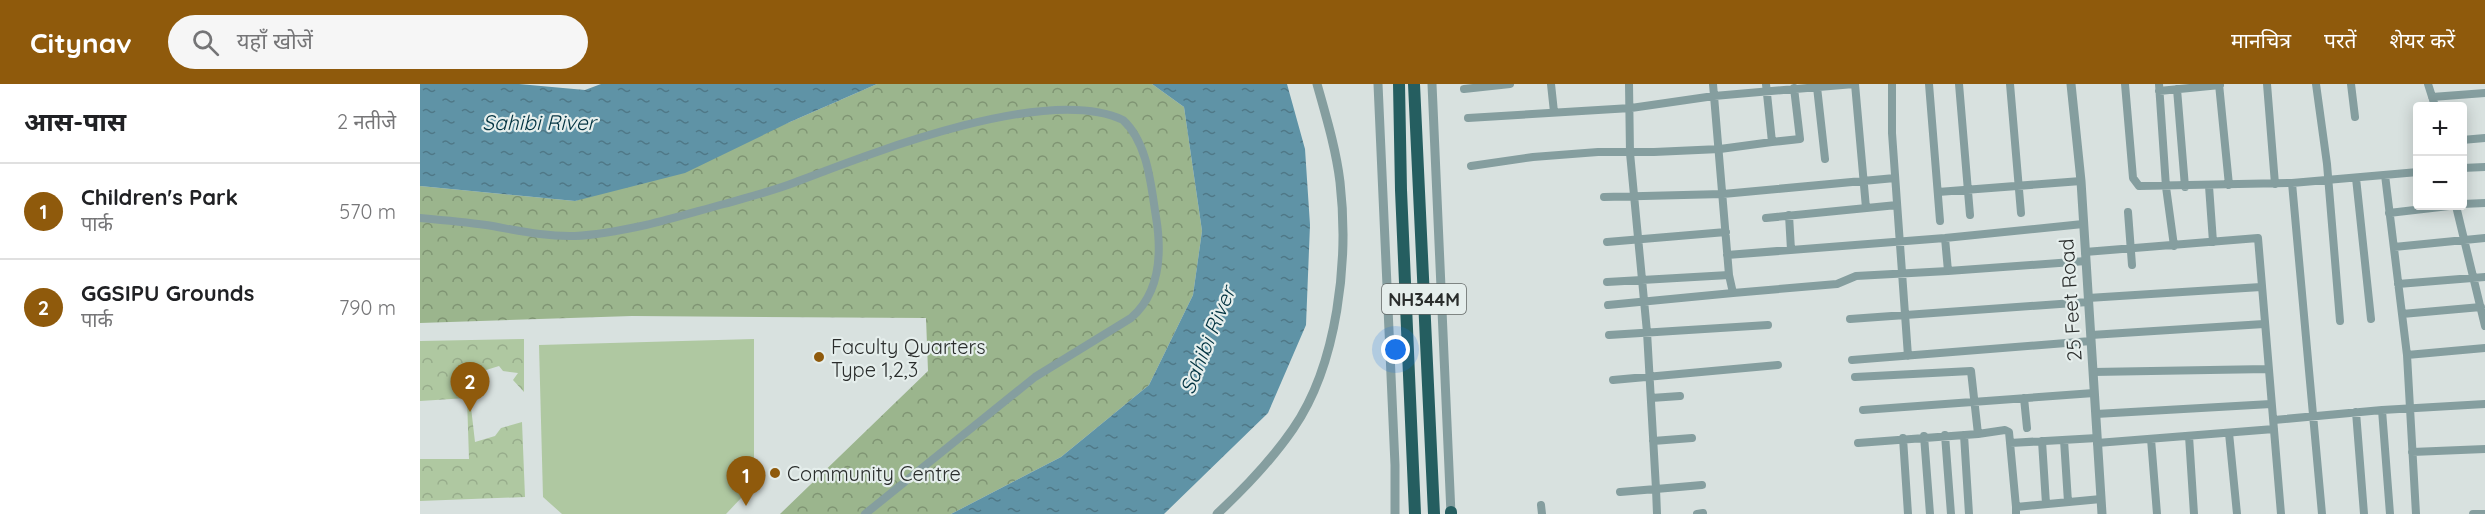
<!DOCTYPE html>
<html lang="hi">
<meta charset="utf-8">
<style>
:root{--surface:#fff;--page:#f6f6f6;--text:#202124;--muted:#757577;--line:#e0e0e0;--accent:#8f5a0c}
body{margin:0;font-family:Quicksand,"Noto Sans Devanagari",sans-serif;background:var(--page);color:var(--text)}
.controls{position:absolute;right:18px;top:18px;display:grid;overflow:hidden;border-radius:6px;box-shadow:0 3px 15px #0003}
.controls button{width:54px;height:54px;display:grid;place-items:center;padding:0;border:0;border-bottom:2px solid var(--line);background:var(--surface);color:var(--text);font:30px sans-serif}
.you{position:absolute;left:976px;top:266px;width:21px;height:21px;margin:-15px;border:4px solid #fff;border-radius:50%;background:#1a73e8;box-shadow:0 0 0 9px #1a73e833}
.badge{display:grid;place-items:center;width:39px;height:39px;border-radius:50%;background:var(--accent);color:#fff;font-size:20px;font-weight:700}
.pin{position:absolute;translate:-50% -50px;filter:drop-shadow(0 2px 3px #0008)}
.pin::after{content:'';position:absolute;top:32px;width:21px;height:18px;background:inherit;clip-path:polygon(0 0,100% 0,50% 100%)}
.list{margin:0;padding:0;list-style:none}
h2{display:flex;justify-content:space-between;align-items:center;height:78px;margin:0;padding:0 24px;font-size:26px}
h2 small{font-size:20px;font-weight:400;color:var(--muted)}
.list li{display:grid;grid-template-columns:39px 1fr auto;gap:18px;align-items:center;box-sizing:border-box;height:96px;padding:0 24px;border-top:2px solid var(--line)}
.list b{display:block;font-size:22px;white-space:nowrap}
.list p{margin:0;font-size:20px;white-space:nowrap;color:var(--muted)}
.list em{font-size:20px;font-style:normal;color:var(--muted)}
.icon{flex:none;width:33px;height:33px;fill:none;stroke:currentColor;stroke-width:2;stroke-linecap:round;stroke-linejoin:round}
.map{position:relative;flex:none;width:2065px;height:430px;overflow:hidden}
header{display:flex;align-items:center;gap:36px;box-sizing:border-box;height:84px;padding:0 30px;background:var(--accent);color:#fff}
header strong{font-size:28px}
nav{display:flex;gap:33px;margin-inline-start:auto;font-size:21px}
.search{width:420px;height:54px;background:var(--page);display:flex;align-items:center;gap:15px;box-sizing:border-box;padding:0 21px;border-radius:33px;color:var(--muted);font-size:22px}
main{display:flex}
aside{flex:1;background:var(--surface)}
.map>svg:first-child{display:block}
.grass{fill:#afc8a1}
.forest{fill:url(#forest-crowns)}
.park{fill:url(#park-crowns)}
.water{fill:url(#water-ripples)}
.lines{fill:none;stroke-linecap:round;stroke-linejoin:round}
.minor{stroke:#859e9f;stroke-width:8}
.tertiary{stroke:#859e9f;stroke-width:9}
.trunk{stroke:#255e60;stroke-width:12}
.poi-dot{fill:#8f5a0c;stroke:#e5eeec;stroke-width:2}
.labels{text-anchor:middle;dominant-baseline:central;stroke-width:4.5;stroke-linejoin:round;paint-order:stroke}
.shield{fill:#e5eeec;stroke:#626766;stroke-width:1.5}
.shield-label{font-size:18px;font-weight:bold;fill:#2a2d2c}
.street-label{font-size:20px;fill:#2a2d2c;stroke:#e5eeec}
.poi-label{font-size:20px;fill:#2a2d2c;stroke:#e5eeec;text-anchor:start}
.water-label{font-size:21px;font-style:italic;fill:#003240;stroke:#e5eeec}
</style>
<header>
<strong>Citynav</strong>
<div class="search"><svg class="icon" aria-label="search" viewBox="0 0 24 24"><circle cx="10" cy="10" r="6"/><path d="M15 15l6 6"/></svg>यहाँ खोजें</div>
<nav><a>मानचित्र</a><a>परतें</a><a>शेयर करें</a></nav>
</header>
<main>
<aside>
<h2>आस-पास<small>2 नतीजे</small></h2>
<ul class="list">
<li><span class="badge">1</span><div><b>Children's Park</b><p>पार्क</p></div><em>570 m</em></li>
<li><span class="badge">2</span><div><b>GGSIPU Grounds</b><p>पार्क</p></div><em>790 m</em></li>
</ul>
</aside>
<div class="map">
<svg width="2065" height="430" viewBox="0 0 2065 430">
<defs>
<pattern id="forest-crowns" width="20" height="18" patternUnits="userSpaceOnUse" patternTransform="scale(1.5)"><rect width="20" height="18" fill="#9bb58d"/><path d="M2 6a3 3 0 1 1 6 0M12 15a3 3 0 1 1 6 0" fill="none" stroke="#7f9473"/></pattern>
<pattern id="park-crowns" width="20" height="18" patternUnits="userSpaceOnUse" patternTransform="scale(1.5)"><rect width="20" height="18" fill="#afc8a1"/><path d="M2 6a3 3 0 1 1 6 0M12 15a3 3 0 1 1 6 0" fill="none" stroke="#97ac8b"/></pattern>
<pattern id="water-ripples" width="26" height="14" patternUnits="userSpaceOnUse" patternTransform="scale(1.5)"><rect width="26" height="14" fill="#5f93a6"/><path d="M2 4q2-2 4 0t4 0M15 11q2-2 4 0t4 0" fill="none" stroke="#4f7887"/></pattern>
</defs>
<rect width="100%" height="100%" fill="#d8e1df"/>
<path class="grass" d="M334 255V378L322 413 306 430H142L123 413 119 261Z"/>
<path class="forest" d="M457 0H732L764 23 782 147 773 211 729 301 641 373 531 430H360L508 287 506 234 212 232 0 239V102L155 117 370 38Z"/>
<path class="park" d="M104 255V308L93 296 98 289 83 287 79 282 63 287 60 292 41 295 42 300 65 299 67 304 49 306 55 358 75 352 81 344 102 338 105 413 0 417V375H49L47 314 0 317V257Z"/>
<path class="water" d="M0 0H99L165 6 181 0H457L370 38 265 89 155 117 0 102Z
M732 0H867L885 65 890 141 886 241 848 329 744 430H531L641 373 729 301 773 211 782 147 764 23Z"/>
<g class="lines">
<path class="minor" d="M1131 0 1134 28
M1209 0 1210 69 1227 248 1236 405 1282 401
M1293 0 1309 191 1313 209 1417 200 1436 192 1528 187
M1435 0 1446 124
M1472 0V49L1488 272
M1509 0 1520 137
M1539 0 1550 131
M1590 0 1601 129
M1705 0 1713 94 1719 102 1872 99 1998 88
M1739 0 1746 103 1754 162
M1799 0 1809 101
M1847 0 1855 100
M1896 0 1907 80 1920 237
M1931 0 1935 33
M2008 0 2015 22
M1397 3 1405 75
M1044 5 1090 0
M1757 5 1765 103
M1739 7 1800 1
M2012 13 2065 9
M1048 34 1211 24 1294 12 1434 0
M2042 56 2065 54
M1352 58 1380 55 1374 4
M1051 82 1113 73 1178 68H1234L1300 65 1352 58 1346 0
M2042 84 2065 83
M1965 91 1987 271 1996 430
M1936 94 1951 235
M1872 99 1902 430
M1789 102 1793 158
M1518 108 1661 97
M1184 113 1303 110 1475 94
M2042 120 2065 119
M2036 122 2065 242
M1708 128 1712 181
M1969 129 2029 122
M1369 131 1371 166
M0 134C22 136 44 138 66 141 96 146 125 153 155 152 179 151 203 146 226 141 252 135 278 127 304 120 328 113 353 107 376 98 454 68 628 0 703 36 728 59 731 102 736 133 742 169 740 209 711 234L615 293 445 430
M1346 134 1477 121
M1525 154 1528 187 1666 177
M1187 158 1306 148
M1974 163 2065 154
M1665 168 1838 154 1861 430
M1307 171 1525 154 1663 140
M1187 198 1309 191
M1978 200 2065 193
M1668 214 1841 203
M1188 221 1313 209
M1982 230 2061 223
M1430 235 1668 218
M1189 251 1348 241
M1671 251 1844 240
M1987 271 2065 264
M1432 276 1671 257
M1673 288 1848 285
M1435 293 1551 287 1558 350 1438 359
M1193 296 1358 281
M1231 314 1260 312
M1604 314 1607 344
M1443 326 1674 309
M1962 326 1970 430
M1936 328 1944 430
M1676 330 1851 320
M1854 336 1962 326 2065 320
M1809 349 1817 430
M1558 350 1585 346 1589 348 1596 423
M1525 351 1531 430
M1544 351 1549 430
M1504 352 1510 430
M1769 352 1774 430
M1483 354 1488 430
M1731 355 1737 430
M1644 356 1648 418
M1233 357 1272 354
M1622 357 1626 420
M1590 359 1677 354
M1677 359 1854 345
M1992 368 2065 365
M1200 408 1236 405 1237 430
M1121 421 1122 430
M1277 430 1283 429
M1596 430V423L1681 415
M2053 430H2065"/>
<path class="tertiary" d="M958 0 975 381V430
M1012 0 1031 430
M1651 0 1661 97 1682 430
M797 430C825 404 851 377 873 345 918 280 929 176 920 98 916 65 906 32 897 0"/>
<path class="trunk" d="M979 0 981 106 995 430
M994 0 1014 430
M1031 430V428"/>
</g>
<g class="poi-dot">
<circle cx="399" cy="273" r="6"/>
<circle cx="355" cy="389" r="6"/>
</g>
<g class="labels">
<rect class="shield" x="962" y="200" width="84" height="30" rx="4.5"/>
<g class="shield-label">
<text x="1004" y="215">NH344M</text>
</g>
<g class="street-label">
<text transform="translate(1650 216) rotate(-94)">25 Feet Road</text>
</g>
<g class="poi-label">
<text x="411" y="262">Faculty Quarters<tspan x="411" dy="23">Type 1,2,3</tspan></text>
<text x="367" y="389">Community Centre</text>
</g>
<g class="water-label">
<text x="119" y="38">Sahibi River</text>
<text transform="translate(787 256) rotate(-68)">Sahibi River</text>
</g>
</g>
</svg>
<div class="controls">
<button>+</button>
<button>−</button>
</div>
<div class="you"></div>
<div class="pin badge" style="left:326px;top:422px">1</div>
<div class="pin badge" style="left:50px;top:328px">2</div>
</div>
</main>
